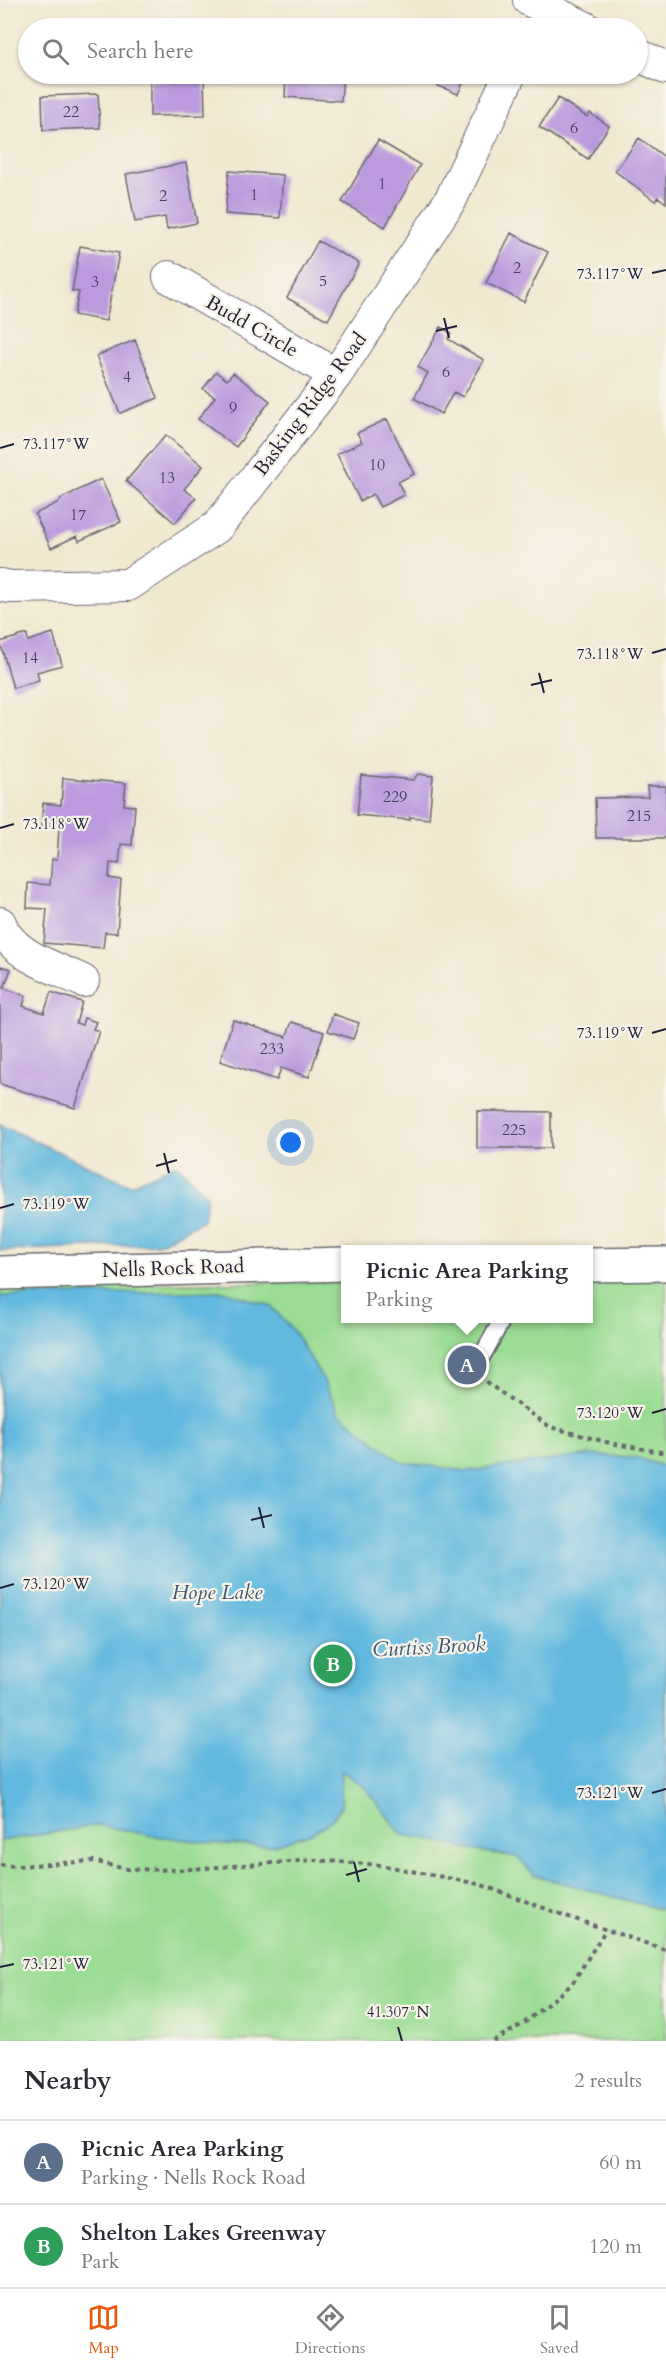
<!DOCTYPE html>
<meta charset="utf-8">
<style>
:root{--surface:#fff;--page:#f7f7f7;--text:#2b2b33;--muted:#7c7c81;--line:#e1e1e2;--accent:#ea580c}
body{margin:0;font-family:Cardo,serif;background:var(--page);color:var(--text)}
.you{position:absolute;left:291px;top:1143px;width:21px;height:21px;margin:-15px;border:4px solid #fff;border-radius:50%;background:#1a73e8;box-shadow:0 0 0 9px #1a73e833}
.badge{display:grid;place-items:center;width:39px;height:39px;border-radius:50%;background:var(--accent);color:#fff;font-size:20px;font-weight:700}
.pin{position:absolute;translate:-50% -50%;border:3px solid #fff;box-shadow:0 2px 6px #0006}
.popup{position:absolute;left:341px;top:1245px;width:252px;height:78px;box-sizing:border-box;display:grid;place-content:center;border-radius:0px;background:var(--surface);filter:drop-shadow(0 2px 4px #0005);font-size:20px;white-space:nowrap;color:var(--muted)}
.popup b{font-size:22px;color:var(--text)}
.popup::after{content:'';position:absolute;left:50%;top:100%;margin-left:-12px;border:12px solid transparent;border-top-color:var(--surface)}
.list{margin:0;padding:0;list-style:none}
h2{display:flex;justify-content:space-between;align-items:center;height:78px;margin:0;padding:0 24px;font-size:26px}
h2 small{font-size:20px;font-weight:400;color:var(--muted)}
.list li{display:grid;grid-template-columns:39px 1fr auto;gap:18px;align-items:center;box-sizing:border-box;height:84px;padding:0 24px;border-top:2px solid var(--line)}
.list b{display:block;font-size:22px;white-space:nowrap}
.list p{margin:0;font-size:20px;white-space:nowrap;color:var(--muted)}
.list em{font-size:20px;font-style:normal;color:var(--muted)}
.icon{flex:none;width:33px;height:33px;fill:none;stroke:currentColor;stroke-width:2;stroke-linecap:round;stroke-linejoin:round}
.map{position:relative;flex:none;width:666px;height:2041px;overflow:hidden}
.search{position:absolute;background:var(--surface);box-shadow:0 2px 4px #0004;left:18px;right:18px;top:18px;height:66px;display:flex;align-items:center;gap:15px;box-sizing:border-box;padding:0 21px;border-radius:33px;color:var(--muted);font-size:22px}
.sheet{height:246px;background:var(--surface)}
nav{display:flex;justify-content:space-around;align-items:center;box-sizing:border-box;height:84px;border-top:2px solid var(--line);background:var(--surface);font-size:16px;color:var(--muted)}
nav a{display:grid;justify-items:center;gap:3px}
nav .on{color:var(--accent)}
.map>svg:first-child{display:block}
.green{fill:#9adc93;stroke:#5e7f67;stroke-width:1.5}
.water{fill:#62b9df;stroke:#426e8d;stroke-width:1.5}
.building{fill:#bb9bde}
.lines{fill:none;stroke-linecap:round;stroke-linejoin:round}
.lane-casing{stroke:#6a676f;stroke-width:20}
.street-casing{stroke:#6a676f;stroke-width:34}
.secondary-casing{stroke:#6a676f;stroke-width:36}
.path{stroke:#6a676f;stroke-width:4;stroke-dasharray:4.5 4.5;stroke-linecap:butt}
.lane{stroke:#fff;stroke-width:16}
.street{stroke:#fff;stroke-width:32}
.secondary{stroke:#fff;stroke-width:33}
.ticks{fill:none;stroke:#22223b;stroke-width:2}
.labels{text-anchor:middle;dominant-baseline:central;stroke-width:4.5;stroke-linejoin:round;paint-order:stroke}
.number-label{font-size:16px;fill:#484064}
.street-label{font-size:20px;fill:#22223b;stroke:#f7f3e8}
.water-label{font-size:21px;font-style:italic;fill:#385774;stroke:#f7f3e8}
.ticks-label{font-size:15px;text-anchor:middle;fill:#22223b;stroke:#f7f3e8;stroke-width:4.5;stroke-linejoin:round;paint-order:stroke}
</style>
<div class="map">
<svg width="666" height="2041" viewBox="0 0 666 2041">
<rect width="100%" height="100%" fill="#f7f3e8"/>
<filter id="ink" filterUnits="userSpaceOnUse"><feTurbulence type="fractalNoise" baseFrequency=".0167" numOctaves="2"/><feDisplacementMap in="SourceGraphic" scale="12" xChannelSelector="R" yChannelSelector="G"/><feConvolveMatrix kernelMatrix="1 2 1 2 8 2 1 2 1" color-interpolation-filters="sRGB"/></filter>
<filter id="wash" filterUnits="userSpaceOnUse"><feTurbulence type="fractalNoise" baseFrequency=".008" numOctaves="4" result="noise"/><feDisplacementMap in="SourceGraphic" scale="24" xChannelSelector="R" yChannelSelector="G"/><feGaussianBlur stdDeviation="1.35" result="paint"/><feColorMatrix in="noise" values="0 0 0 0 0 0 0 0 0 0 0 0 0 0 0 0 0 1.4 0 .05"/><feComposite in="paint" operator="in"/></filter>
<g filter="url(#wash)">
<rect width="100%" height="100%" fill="#f1e8d0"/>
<path class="green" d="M666 1279V2041H0V1287L81 1284 345 1282 346 1318H588L589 1280Z"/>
<path class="water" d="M0 1125 130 1185 177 1164 207 1196 203 1220 159 1244 0 1251Z
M223 1291 271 1306 295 1333 323 1379 339 1413 401 1462 467 1471 591 1455 638 1458 666 1467V1911L534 1875 518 1857 471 1850 424 1838 402 1835 365 1788 342 1771 341 1807 332 1820 312 1833 271 1846 223 1844 154 1836 99 1825 0 1841V1296Z"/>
<g id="blocks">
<path class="building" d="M175 74H204L205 115 150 116V81L175 80Z
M286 74H343L341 101 285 97Z
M410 74H467L458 94Z
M98 94 100 128 43 130 42 96Z
M558 98 587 117 590 113 609 126 588 159 539 127Z
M639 138 666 158V203L658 197 655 201 615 171Z
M378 140 420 165 385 227 342 202Z
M186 163 197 223 167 229 165 217 135 222 126 174Z
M229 171 283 175 280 218 225 214Z
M511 233 548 252 524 302 486 283Z
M318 241 359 263 328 320 287 298Z
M80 246 119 253 106 321 74 315 79 292 72 291Z
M441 327 451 333 448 339 484 360 463 397 454 392 441 414 414 398 428 373 418 367Z
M135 340 158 398 120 413 96 356Z
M216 372 227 380 233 373 270 401 236 447 198 419 215 397 203 389Z
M387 419 414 474 398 482 404 495 380 507 373 494 360 501 337 454 362 442 357 433Z
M166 435 203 466 184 489 196 498 175 523 126 481Z
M101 479 121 522 79 541 77 536 51 548 35 514 59 502 62 498Z
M53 633 62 665 37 672 39 680 13 688 0 642 27 634 28 641Z
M418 774 433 776 429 819 410 817V820L357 815 361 775 413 780Z
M63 778 126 783 124 805 135 806 132 845 121 844 119 864 110 863 109 878 121 880 117 933 105 932 103 948 44 943 47 909 27 908 28 883 50 885 52 859H57L59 827 41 826 43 803 61 805Z
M647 786H666V838H596L595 798 648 797Z
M0 966 11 969 4 988 26 996 23 1006 44 1013 51 992 82 1002 76 1023 82 1025 84 1018 96 1022 93 1029 99 1031 75 1108 0 1084Z
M333 1014 359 1023 353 1039 328 1031Z
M233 1020 286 1037 292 1022 324 1032 309 1077 281 1068 277 1080 220 1061Z
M477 1111 551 1112V1148H477Z"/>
</g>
</g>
<g filter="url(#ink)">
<use href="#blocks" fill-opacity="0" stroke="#6a676f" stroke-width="1.5"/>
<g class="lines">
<g class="lane-casing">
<path id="lane" d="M466 1367 482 1356 503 1318"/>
</g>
<g class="street-casing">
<path id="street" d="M529 0 586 28
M638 55 666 68
M169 277 336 375
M0 585 10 587 128 585 217 527 336 375 451 199 510 74
M0 923C11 956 55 967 83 981"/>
</g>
<g class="secondary-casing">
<path id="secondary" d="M588 1265 666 1264
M0 1273 346 1264"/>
</g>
<path class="path" d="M486 1382 550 1427 610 1443 666 1453
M0 1865 18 1866 93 1861 126 1869 179 1870 314 1860 380 1865 479 1884 563 1915 666 1950
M493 2041 523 2024 572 1984 606 1929"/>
<use href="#lane" class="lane"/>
<use href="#street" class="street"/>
<use href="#secondary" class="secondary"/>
</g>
</g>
<path class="ticks" d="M652 273 666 270M444 318 449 338M436 331 457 326M0 448 14 444M652 653 666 649M539 673 544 693M531 685 552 680M0 828 14 824M652 1033 666 1029M164 1153 169 1173M156 1166 177 1160M0 1208 14 1204M652 1413 666 1409M259 1507 264 1528M251 1520 272 1515M0 1588 14 1584M652 1793 666 1789M354 1862 359 1882M346 1875 367 1869M0 1967 14 1964M398 2027 402 2041"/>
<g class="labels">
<g class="number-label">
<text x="71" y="112">22</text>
<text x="574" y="128">6</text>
<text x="382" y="184">1</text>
<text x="254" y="195">1</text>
<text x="163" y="196">2</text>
<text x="517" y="268">2</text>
<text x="323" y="281">5</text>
<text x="95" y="282">3</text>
<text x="446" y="372">6</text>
<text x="127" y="377">4</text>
<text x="233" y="408">9</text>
<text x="377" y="465">10</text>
<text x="167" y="478">13</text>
<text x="78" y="515">17</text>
<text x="30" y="658">14</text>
<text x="395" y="797">229</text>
<text x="639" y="816">215</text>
<text x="272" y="1049">233</text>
<text x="514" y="1130">225</text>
</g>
<g class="street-label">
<text transform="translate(252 326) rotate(30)">Budd Circle</text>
<text transform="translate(310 404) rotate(-53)">Basking Ridge Road</text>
<text transform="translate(173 1268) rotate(-2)">Nells Rock Road</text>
</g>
<g class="water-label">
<text x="217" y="1592">Hope Lake</text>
<text transform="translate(429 1647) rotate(-3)">Curtiss Brook</text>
</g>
</g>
<g class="ticks-label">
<text x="610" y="279">73.117°W</text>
<text x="56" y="449">73.117°W</text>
<text x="610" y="659">73.118°W</text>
<text x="56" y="829">73.118°W</text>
<text x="610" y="1038">73.119°W</text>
<text x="56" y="1209">73.119°W</text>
<text x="610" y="1418">73.120°W</text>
<text x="56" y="1589">73.120°W</text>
<text x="610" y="1798">73.121°W</text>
<text x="56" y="1969">73.121°W</text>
<text x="398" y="2017">41.307°N</text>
</g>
</svg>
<div class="you"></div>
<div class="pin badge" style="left:467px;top:1365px;background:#5c6f8a">A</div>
<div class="popup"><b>Picnic Area Parking</b>Parking</div>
<div class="pin badge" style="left:333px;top:1664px;background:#2e9e5b">B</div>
<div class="search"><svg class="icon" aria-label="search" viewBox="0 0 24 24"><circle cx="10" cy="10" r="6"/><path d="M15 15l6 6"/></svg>Search here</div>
</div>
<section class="sheet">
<h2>Nearby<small>2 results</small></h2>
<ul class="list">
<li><span class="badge" style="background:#5c6f8a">A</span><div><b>Picnic Area Parking</b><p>Parking · Nells Rock Road</p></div><em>60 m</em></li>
<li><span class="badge" style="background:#2e9e5b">B</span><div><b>Shelton Lakes Greenway</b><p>Park</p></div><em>120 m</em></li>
</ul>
</section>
<nav>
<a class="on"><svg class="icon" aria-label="map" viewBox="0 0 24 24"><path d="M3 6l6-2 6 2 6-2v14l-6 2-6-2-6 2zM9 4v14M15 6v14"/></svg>Map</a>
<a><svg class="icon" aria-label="directions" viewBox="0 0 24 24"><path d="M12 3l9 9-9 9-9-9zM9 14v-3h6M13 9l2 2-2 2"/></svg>Directions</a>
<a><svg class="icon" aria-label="saved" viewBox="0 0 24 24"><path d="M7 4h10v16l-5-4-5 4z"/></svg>Saved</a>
</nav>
